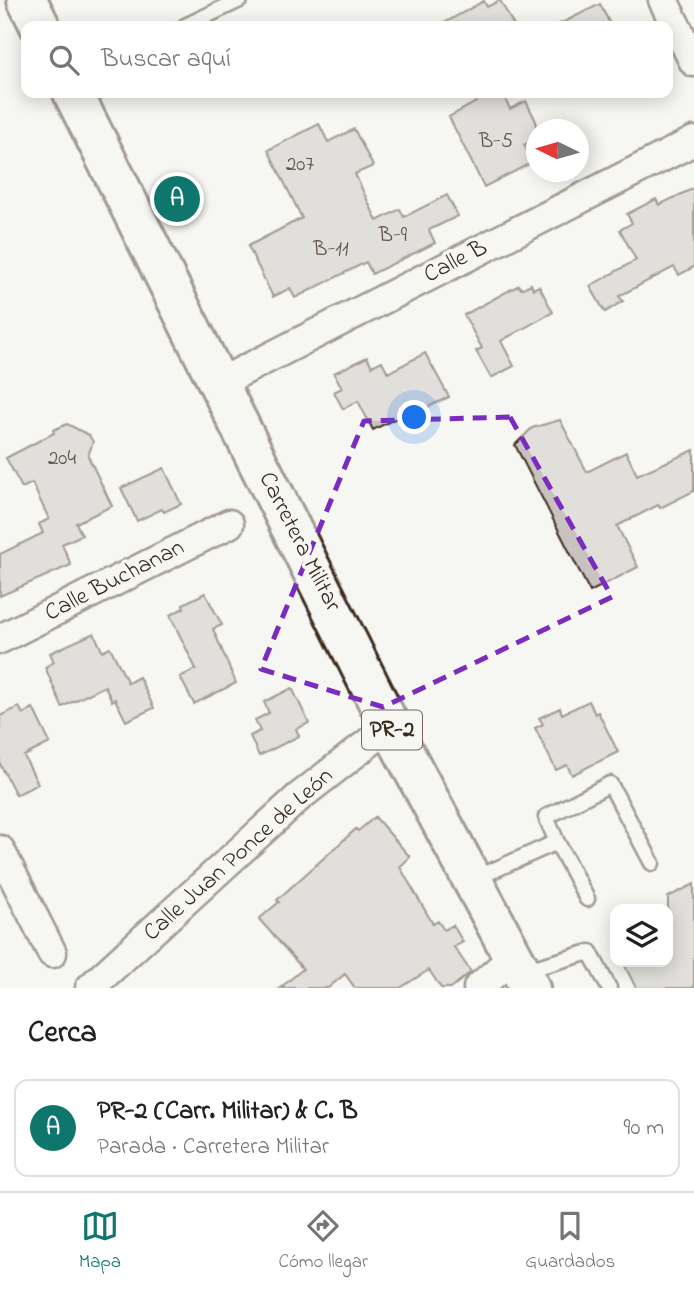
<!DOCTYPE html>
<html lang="es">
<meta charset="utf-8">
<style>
:root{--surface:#fff;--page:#f6f6f6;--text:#222;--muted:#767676;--line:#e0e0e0;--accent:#0f766e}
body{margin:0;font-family:"Indie Flower",sans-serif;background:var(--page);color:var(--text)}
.controls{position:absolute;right:21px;bottom:21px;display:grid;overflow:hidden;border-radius:14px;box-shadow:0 4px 18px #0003}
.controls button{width:63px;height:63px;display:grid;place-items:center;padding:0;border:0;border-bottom:2px solid var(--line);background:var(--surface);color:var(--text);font:35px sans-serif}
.compass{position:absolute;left:526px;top:119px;width:63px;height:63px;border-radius:50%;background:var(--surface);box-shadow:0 4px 18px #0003;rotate:275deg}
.you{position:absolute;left:415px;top:418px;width:24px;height:24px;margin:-18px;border:5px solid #fff;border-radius:50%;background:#1a73e8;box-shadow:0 0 0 10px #1a73e833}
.badge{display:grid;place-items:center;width:46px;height:46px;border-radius:50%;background:var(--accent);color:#fff;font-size:23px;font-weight:700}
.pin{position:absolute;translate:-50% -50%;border:4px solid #fff;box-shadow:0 2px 7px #0006}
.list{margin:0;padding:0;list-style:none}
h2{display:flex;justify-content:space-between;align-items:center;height:91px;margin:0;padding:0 28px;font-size:30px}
h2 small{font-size:23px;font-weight:400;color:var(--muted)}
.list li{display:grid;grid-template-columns:46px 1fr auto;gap:21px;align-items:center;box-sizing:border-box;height:98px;margin:0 14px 14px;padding:0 14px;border:2px solid var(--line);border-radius:14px}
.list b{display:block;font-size:26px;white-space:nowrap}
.list p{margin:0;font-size:23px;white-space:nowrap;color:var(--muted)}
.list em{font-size:23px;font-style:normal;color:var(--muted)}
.icon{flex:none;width:38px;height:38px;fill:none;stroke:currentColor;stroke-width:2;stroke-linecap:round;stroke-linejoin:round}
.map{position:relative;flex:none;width:694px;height:988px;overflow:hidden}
.search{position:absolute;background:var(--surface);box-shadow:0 4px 18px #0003;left:21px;right:21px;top:21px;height:77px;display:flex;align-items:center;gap:18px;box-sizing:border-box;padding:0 24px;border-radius:14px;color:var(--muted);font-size:26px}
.sheet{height:203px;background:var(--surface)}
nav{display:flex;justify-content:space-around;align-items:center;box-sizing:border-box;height:98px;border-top:2px solid var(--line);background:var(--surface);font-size:19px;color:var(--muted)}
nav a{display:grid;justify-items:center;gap:4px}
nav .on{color:var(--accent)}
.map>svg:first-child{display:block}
.building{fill:#c8c3be;stroke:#3b2a1e;stroke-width:2}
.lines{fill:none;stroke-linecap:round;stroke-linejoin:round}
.service-casing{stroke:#3b2a1e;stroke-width:19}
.minor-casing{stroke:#3b2a1e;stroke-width:33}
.primary-casing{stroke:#3b2a1e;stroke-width:44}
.service{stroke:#f6f6f2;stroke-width:14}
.minor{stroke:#f6f6f2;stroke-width:28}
.primary{stroke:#f6f6f2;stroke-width:38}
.marked{fill:none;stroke:#7b2cbf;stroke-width:5;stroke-dasharray:14 9;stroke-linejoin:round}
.labels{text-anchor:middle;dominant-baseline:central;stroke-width:7;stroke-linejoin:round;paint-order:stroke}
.number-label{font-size:21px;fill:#5e5046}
.shield{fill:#f6f6f2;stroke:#73675e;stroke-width:2}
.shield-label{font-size:23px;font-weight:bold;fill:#3b2a1e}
.street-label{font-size:24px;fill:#3b2a1e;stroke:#f6f6f2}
</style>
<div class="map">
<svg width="694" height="988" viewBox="0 0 694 988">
<rect width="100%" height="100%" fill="#f6f6f2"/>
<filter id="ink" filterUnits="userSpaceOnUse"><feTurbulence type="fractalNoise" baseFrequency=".0143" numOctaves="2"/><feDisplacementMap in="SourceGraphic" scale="14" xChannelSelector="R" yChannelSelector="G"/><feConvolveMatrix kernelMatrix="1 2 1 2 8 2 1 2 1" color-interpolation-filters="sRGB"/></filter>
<g filter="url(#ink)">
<path class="building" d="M500 0 514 26H439L484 1 487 7Z
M600 4 611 26H556Z
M471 93H502L510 109 526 101 536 121V139L524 145 533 162 484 187 449 117 476 102Z
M319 124 328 142 354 129 373 166 355 174 377 221 400 209 404 217 447 195 458 216 429 230 435 243 372 274 366 262 295 298 290 288 273 297 248 246 302 218 268 150Z
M694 188V267L679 275 674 267 619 296 623 301 605 312 590 286 636 260 620 230 632 223 627 214 656 199 659 205Z
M531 284 533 289 539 286 553 312 501 341 514 366 491 378 476 351 482 348 464 315 519 285 521 289Z
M425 353 449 397 424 409 422 405 373 430 358 401 343 409 334 392 342 388 334 373 367 357 372 366 382 361 388 373Z
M560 420 587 472 626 452 637 475 694 450V491L660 508 658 505 617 526 638 567 590 592 515 445 532 428Z
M67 424 89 435 93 442 88 456 112 506 76 523 82 535 62 544 71 565 0 596V554L43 533 39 524 49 519 32 483 22 488 6 458 54 433 53 430Z
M164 468 181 504 164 512 162 509 137 521 121 488Z
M205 593 222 625 213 629 236 683 194 704 180 677 196 669 170 615 184 608 183 604Z
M94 633 102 651 110 647 128 683 139 677 154 708 126 721 115 699 112 701 105 686 62 707 45 667 54 662 50 653Z
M292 688 309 723 296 729 299 736 259 756 250 736 260 731 255 720 269 713 264 702Z
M589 701 595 714 598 712 618 752 572 775 567 765 556 770 535 728 543 724 539 718 560 708 562 714Z
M19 707 23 714 33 708 50 743 24 756 38 784 16 795 0 764V716Z
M375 817 410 857 400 867 433 924 438 921 444 930 453 925 463 942 454 947 471 972 451 988H441L429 970 400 988H355L345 974 328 988H280L303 969 259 919 279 902 277 900 356 829 358 831Z
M694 884V988H636L623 962H668V897Z"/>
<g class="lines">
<g class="service-casing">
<path id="service" d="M185 26 240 0
M557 842 587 899
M474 879 557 842 546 817 610 784 652 863
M523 971 590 952 609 988"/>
</g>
<g class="minor-casing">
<path id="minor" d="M663 0 694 62
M219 383 694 141
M0 639 229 524
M0 850 52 953
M90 988 299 797 390 726
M478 988 514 956"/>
</g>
<g class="primary-casing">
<path id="primary" d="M27 0 40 26
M73 93 390 726 530 988"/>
</g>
<use href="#service" class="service"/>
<use href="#minor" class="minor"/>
<use href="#primary" class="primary"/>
</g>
</g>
<path d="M0 0H694V988H0ZM510 417 612 597 383 707 261 669 364 421Z" fill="#f6f6f2" fill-opacity=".55" fill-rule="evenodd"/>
<path class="marked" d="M510 417 612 597 383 707 261 669 364 421Z"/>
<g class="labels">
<g class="number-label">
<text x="496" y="142">B-5</text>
<text x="300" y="165">207</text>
<text x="393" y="236">B-9</text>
<text x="331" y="250">B-11</text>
<text x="62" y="459">204</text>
</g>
<rect class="shield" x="362" y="710.5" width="60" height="39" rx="5"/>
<g class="shield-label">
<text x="392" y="730">PR-2</text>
</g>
<g class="street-label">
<text transform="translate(456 262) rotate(-27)">Calle B</text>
<text transform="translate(299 542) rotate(63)">Carretera Militar</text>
<text transform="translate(115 581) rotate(-27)">Calle Buchanan</text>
<text transform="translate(239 855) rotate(-42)">Calle Juan Ponce de León</text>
</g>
</g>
</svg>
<div class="controls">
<button><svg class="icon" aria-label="layers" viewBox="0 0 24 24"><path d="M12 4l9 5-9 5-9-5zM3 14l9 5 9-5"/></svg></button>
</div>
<svg class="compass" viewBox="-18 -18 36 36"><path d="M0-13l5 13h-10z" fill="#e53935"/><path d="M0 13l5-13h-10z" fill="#767676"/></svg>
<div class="you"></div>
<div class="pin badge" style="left:177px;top:199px">A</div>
<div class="search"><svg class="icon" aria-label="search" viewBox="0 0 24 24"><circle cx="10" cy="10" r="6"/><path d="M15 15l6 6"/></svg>Buscar aquí</div>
</div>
<section class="sheet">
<h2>Cerca<small></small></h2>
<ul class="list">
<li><span class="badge">A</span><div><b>PR-2 (Carr. Militar) &amp; C. B</b><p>Parada · Carretera Militar</p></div><em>90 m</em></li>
</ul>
</section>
<nav>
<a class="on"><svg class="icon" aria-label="map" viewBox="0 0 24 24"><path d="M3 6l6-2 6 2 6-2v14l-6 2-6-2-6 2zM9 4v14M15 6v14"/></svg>Mapa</a>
<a><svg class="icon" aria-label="directions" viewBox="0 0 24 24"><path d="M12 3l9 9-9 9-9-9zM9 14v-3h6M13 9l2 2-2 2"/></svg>Cómo llegar</a>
<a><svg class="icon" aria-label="saved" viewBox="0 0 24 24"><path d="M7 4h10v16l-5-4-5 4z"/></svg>Guardados</a>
</nav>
